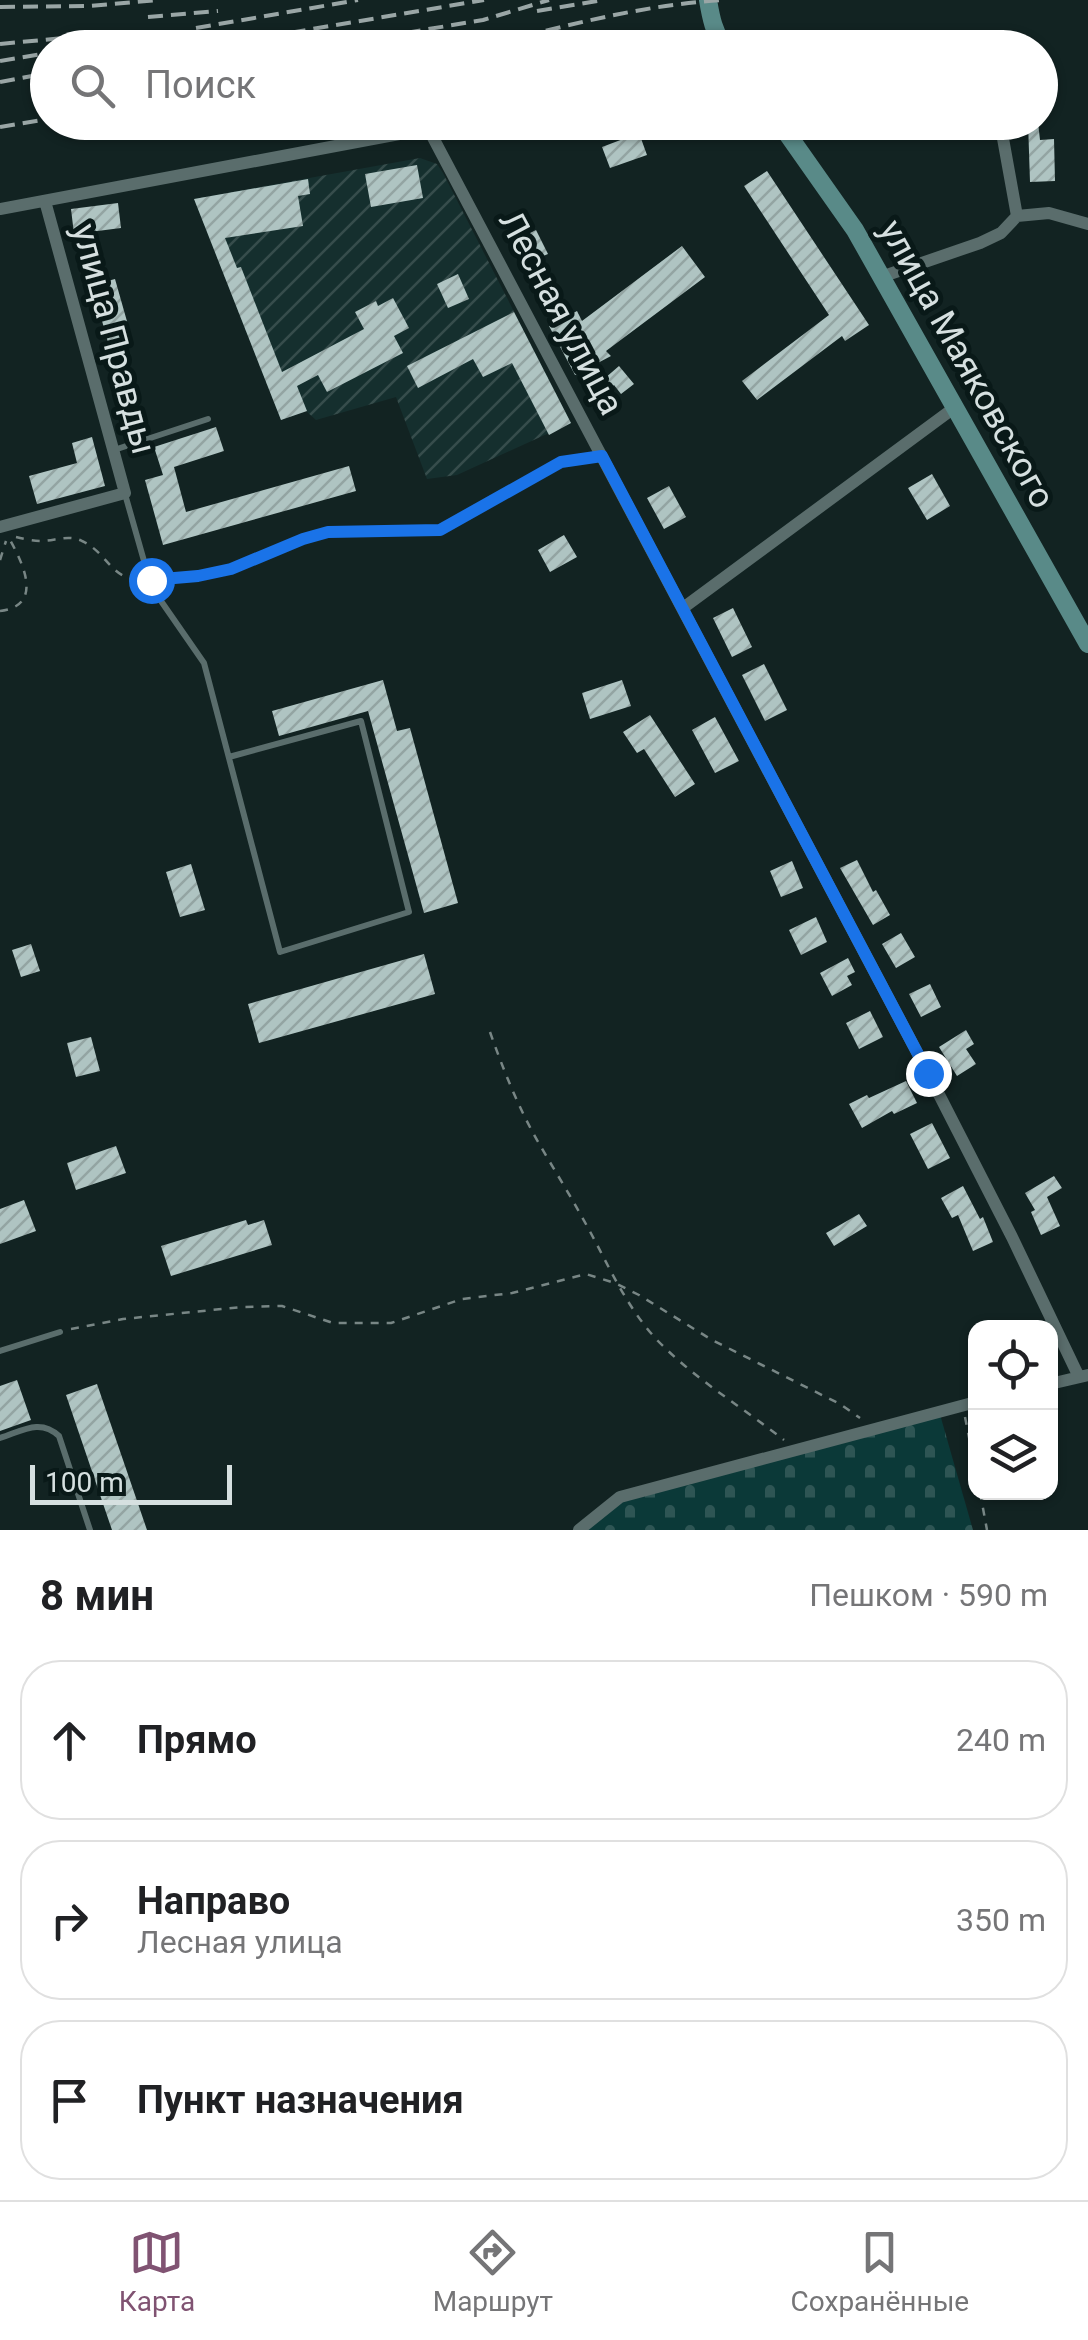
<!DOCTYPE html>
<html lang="ru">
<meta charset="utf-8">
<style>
:root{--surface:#fff;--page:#f2f2f2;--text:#202124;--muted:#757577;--line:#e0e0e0;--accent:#805372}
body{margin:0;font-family:Roboto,sans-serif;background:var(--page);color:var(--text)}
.controls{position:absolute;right:30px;bottom:30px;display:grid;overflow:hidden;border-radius:20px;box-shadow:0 2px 8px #0004}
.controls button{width:90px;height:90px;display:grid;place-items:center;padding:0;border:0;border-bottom:2px solid var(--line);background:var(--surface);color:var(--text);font:50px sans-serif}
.scale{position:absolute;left:30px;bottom:25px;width:202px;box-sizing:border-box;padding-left:10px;border:5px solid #d6e0e0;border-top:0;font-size:28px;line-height:35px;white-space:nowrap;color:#d6e0e0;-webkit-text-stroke:8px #091918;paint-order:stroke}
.stop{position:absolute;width:30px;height:30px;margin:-22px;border:8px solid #1a73e8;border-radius:50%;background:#fff}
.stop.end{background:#1a73e8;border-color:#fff;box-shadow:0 2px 10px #0008}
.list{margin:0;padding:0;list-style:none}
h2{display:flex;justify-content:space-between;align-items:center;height:130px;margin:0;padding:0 40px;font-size:42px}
h2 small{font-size:32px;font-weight:400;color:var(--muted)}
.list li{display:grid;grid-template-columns:65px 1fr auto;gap:30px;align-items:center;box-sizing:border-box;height:160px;margin:0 20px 20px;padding:0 20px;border:2px solid var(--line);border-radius:40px}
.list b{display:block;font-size:38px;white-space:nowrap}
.list p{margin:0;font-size:32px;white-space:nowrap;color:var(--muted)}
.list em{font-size:32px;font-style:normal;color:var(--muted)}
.icon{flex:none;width:55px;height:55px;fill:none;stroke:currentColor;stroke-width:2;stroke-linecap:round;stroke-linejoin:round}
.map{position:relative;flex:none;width:1088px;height:1530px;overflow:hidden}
.search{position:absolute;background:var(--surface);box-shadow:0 2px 8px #0004;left:30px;right:30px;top:30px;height:110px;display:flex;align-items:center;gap:25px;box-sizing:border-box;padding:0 35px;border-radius:55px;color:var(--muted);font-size:38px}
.sheet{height:670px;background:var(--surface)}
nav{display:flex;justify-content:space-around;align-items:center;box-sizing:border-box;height:140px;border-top:2px solid var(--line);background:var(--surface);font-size:28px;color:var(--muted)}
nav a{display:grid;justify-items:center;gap:5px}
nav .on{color:var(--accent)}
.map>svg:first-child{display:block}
.industrial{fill:url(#industrial-furrows)}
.cemetery{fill:url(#cemetery-stones)}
.building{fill:url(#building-hatch)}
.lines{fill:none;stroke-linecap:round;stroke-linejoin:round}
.path{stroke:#788685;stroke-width:2.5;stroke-dasharray:8 8;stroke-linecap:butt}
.lane{stroke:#5a6d6c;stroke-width:6}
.street{stroke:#5a6d6c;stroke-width:12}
.secondary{stroke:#598a88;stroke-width:18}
.rail{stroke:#9aa6a6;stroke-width:4;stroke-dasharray:15 8;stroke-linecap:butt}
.route{stroke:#1a73e8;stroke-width:12}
.labels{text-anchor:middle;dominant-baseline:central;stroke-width:10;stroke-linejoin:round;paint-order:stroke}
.street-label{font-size:35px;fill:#d6e0e0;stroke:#091918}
</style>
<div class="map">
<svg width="1088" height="1530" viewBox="0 0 1088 1530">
<defs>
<pattern id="industrial-furrows" width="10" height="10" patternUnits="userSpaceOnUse" patternTransform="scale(2.5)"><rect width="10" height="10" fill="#152f2e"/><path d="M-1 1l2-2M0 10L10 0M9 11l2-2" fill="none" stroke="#364d4c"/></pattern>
<pattern id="cemetery-stones" width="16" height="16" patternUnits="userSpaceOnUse" patternTransform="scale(2.5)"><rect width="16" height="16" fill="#0b3938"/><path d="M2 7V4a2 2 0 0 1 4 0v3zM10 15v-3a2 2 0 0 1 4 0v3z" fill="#2e5554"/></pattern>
<pattern id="building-hatch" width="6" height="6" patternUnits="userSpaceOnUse" patternTransform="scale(2.5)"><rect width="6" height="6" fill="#afc4c2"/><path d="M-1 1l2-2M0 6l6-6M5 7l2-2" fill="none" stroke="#93a4a2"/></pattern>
</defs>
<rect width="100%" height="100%" fill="#122322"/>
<path class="industrial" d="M420 158 437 164 443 173 571 423 457 475 427 479 396 397 316 420 306 411 281 420 194 199Z"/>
<path class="cemetery" d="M939 1411 973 1530H579L620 1497Z"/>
<path class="building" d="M1028 122H1038L1040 140 1054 139 1055 181 1030 182Z
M639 133 647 155 610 168 602 147Z
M417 165 423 198 371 207 365 174Z
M767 171 869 325 845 341 842 336 757 400 742 381 829 315 744 186Z
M308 179 310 194 298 196 303 226 225 238 237 268 241 267 282 372 364 329 355 312 376 301 378 306 393 298 409 328 394 336 403 353 327 392 318 375 297 386 307 411 281 420 194 199Z
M118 203 121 228 74 234 71 209Z
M536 230 548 254 529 262 518 239Z
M682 246 705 277 606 351 611 356 575 375 549 326 577 311 582 321Z
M458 274 469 299 448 308 437 284Z
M115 279 132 339 109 346 92 285Z
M514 312 571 423 549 435 512 363 483 377 473 359 418 388 407 366Z
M619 366 634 384 621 394 614 385 597 399 590 391Z
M216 427 224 451 174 467 186 512 349 466 356 491 163 545 145 480 163 475 154 447Z
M92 437 105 486 37 504 29 476 77 463 72 443Z
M932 474 950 506 927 520 908 488Z
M669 486 686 517 664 529 647 498Z
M564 535 577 557 550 572 538 550Z
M733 608 752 647 732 657 713 618Z
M764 664 787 710 765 721 742 675Z
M383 680 397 731 410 728 458 903 424 913 368 711 279 736 272 711Z
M622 680 631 706 590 719 582 693Z
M650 715 695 784 675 797 644 749 637 753 623 732Z
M715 717 739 761 715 773 692 730Z
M857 860 873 892 876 890 890 915 873 925 840 868Z
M792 861 803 888 781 897 770 871Z
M191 864 205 910 180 917 166 872Z
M816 917 827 942 801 955 789 930Z
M901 933 915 957 896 968 882 944Z
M31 944 40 971 21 977 12 950Z
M424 954 435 994 259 1043 248 1004Z
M848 958 855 972 847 976 852 985 832 996 820 973Z
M930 984 941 1007 921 1017 909 994Z
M870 1011 883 1037 859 1049 846 1023Z
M966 1030 974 1044 966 1049 976 1064 957 1076 939 1047Z
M91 1037 100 1071 76 1077 67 1043Z
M906 1081 917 1103 894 1114 892 1111 862 1128 849 1104 867 1095 869 1098Z
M932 1123 950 1158 928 1169 910 1134Z
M116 1146 126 1173 76 1190 67 1163Z
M1054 1176 1062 1188 1047 1197 1060 1226 1041 1235 1031 1212 1035 1210 1025 1193Z
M963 1186 980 1219 983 1217 993 1242 973 1251 958 1215 952 1218 941 1198Z
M24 1200 36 1231 0 1244V1209Z
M859 1214 867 1226 834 1246 826 1233Z
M246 1220 248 1225 264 1220 272 1245 171 1276 161 1246Z
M17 1380 31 1420 0 1431V1386Z
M97 1384 147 1530H112L66 1395Z"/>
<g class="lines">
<path class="path" d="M16 537C24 539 33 541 41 541 55 541 68 534 82 541 108 553 109 578 142 581
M0 560 6 541
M160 579 198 576 231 569 303 539 329 532 439 529 561 462 586 458
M0 611C43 606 24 565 10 540
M490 1032C502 1066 515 1099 532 1131 548 1160 566 1188 582 1217 606 1259 624 1305 658 1341 696 1380 742 1407 784 1440
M71 1329 123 1319 242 1307 282 1306 333 1323H391L462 1299 512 1293 586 1274 615 1283 639 1295 712 1340 840 1404 860 1418
M965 1417 976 1473
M980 1492 987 1530"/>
<path class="lane" d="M114 450 208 419
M125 494 148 575 161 601 204 663 280 952 409 912 361 721 229 757
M0 1351 60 1332
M0 1438C22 1431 40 1418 59 1436L90 1530"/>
<path class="street" d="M887 48 920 44 948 48
M1000 122 1017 216
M429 130 928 1073 1012 1237 1079 1377
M0 209 463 122
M1017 216 1049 213 1088 224
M881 277 980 243 1001 233 1017 216
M0 527 125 493 45 201
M683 608 954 408
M1050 1384 1088 1375
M579 1530 620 1497 976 1402"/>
<path class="secondary" d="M708 0C711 18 714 32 724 48
M779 122 855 230 1088 644"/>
<path class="rail" d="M0 7 88 6 160 0
M537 11 603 0
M148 17 218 11
M196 28 358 0
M0 44 96 35
M81 48 161 34
M145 48 213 36
M200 48 484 0
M315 48 483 20 549 0
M412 48 493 34
M479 48C560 27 640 5 723 0
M0 61 48 53
M0 82 48 73
M0 127 48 119"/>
</g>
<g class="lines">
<path class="route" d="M151 580 198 576 231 569 303 539 328 532 440 530 561 462 602 456 928 1073"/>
</g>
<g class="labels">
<g class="street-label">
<text transform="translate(561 313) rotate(62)">Лесная улица</text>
<text transform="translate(114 339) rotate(75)">улица Правды</text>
<text transform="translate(967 364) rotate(61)">улица Маяковского</text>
</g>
</g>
</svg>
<div class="controls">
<button><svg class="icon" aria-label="locate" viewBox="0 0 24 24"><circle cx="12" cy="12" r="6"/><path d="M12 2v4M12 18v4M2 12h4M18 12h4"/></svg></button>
<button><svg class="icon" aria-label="layers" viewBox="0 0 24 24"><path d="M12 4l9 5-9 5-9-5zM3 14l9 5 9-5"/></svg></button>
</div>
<div class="scale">100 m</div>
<div class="stop" style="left:151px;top:580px"></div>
<div class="stop end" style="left:928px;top:1073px"></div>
<div class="search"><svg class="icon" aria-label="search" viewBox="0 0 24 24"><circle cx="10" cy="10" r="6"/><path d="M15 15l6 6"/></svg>Поиск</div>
</div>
<section class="sheet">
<h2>8 мин<small>Пешком · 590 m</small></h2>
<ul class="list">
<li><svg class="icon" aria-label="ahead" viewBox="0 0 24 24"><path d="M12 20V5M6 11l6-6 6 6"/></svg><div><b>Прямо</b></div><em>240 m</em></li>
<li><svg class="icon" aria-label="right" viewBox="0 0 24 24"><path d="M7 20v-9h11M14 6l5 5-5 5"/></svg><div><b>Направо</b><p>Лесная улица</p></div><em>350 m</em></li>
<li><svg class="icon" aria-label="arrive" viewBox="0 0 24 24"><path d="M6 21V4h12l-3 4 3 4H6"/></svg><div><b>Пункт назначения</b></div></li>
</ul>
</section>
<nav>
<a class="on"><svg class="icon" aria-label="map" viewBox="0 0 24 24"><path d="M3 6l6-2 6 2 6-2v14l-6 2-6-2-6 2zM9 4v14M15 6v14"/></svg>Карта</a>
<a><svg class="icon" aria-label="directions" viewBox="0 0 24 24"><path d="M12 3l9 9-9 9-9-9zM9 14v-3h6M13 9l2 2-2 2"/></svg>Маршрут</a>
<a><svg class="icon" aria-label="saved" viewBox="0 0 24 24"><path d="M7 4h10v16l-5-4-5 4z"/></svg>Сохранённые</a>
</nav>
